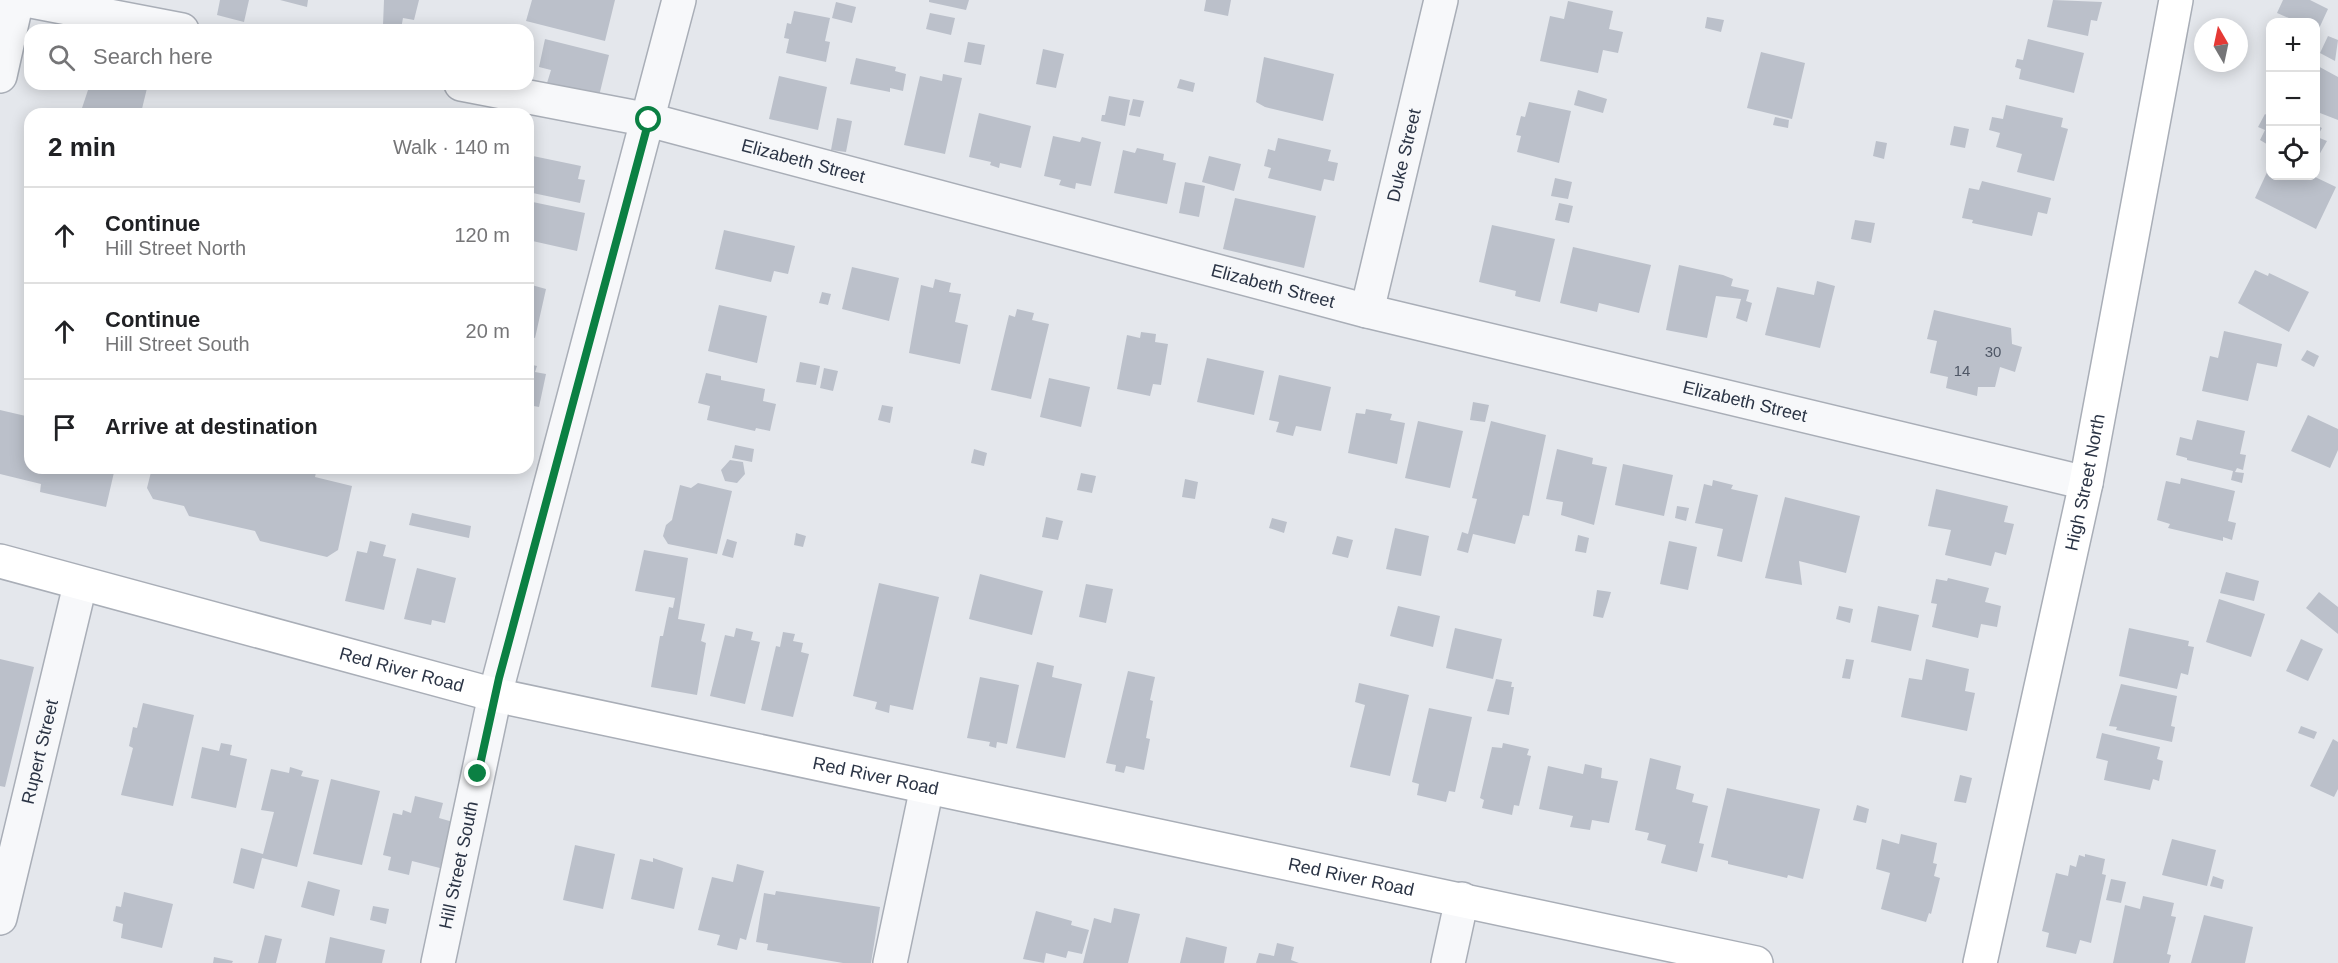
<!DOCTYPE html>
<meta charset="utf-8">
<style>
:root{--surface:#fff;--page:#f2f2f2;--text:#202124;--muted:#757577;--line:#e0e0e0}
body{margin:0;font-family:Helvetica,sans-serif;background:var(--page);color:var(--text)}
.controls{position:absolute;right:18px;top:18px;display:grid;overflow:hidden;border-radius:12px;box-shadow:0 3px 15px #0003}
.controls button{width:54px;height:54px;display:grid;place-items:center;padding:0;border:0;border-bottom:2px solid var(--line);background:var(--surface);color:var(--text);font:30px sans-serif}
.compass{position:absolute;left:2194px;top:18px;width:54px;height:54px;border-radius:50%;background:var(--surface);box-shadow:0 3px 15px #0003;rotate:351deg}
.stop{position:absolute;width:18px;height:18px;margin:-14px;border:4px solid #0b8043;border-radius:50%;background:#fff}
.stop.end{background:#0b8043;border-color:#fff;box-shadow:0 2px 6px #0008}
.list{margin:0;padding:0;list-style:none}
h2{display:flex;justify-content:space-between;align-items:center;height:78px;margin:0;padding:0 24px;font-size:26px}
h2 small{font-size:20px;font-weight:400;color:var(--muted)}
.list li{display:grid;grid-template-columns:39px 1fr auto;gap:18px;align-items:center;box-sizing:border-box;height:96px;padding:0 24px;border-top:2px solid var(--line)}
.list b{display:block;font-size:22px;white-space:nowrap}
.list p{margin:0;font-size:20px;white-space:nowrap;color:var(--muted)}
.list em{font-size:20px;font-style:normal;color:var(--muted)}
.icon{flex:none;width:33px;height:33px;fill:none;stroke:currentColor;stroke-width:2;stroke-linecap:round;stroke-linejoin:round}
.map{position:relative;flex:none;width:2338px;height:963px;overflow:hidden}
.search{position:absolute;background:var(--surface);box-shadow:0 3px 15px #0003;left:24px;top:24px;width:510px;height:66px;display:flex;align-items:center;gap:15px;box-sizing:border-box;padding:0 21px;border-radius:18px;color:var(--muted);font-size:22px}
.panel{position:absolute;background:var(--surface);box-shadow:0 3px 15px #0003;left:24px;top:108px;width:510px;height:366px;border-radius:18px}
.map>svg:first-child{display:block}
.building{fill:#bbc0ca}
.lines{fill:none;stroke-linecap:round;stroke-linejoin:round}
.street-casing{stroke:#a9aeb7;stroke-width:36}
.secondary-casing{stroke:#a9aeb7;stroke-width:36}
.street{stroke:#f7f8fa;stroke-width:33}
.secondary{stroke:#fff;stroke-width:33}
.route{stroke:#0b8043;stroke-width:8}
.labels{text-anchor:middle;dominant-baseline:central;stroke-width:4.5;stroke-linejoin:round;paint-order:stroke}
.number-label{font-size:15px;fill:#4f5766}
.street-label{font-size:18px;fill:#2b3445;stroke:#f4f6f9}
</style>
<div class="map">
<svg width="2338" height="963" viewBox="0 0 2338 963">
<rect width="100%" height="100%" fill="#e4e7ec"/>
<path class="building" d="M220 0H249L244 22 217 15Z
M280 0H308L307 7Z
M384 0H419L414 20 403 18 401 29 383 25Z
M532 0H615L605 41 526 21Z
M929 0H969L966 10 929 2Z
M1206 0H1231L1228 16 1204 11Z
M2053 0 2102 2 2097 21 2091 20 2088 36 2047 27Z
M2283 0H2310L2328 9 2316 35V22H2298L2277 13Z
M1568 1 1613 11 1609 29 1623 32 1618 53 1603 50 1598 73 1540 61 1550 16 1564 19Z
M836 2 856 7 852 23 832 18Z
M794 11 830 18 825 41 830 42 826 62 786 53 789 39 784 38 787 23 791 24Z
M930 13 955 18 951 35 926 29Z
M1707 17 1724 20 1721 32 1705 28Z
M2328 36 2338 40 2335 61 2320 53Z
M545 39 609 55 599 96 547 83 551 70 539 67Z
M2028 39 2084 53 2074 93 2019 79 2021 69 2015 67 2017 59 2023 60Z
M968 42 985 45 981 65 964 62Z
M1043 49 1064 54 1056 88 1036 84Z
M1761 52 1805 63 1792 119 1747 108Z
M1264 57 1334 74 1323 121 1265 107 1256 102Z
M856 58 896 67 895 71 906 74 903 91 890 88V92L850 84Z
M2316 65 2338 77V120L2320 113 2318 118 2316 117Z
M943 74 962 78 945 154 904 145 920 76 942 81Z
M779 76 827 87 818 130 769 119Z
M1180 79 1195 83 1193 92 1177 88Z
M90 84H148L141 113 80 114Z
M1578 90 1607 99 1603 113 1574 105Z
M1109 96 1130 100 1125 126 1101 121 1102 115H1105Z
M1133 99 1144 101 1140 117 1129 115Z
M1529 102 1571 111 1559 163 1517 152 1521 136 1516 135 1521 116 1525 117Z
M2006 105 2063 118 2061 127 2068 129 2054 181 2017 172 2022 154 1996 147 2000 133 1989 130 1992 117 2003 119Z
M979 113 1031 126 1021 168 1000 163 999 168 990 165 991 162 969 157Z
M2265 114 2270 117V146L2260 140 2265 130 2258 127Z
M1775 117 1789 120 1788 128 1773 125Z
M837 118 852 121 846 152 831 150Z
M2316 125 2322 128 2317 137 2327 141 2319 155 2316 154Z
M1954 126 1969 129 1965 148 1950 145Z
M1053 136 1080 142 1082 137 1101 142 1091 186 1076 183 1075 189 1059 185 1061 180 1044 176Z
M1278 138 1331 150 1328 161 1338 163 1334 181 1324 179 1321 191 1268 178 1271 168 1264 166 1268 149 1275 151Z
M1876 141 1887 143 1884 159 1873 156Z
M1137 148 1164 154 1163 160 1176 163 1167 204 1114 193 1123 150 1135 153Z
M528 155 581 166 578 179 585 180 580 203 528 192Z
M1209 156 1241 164 1234 191 1202 182Z
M2270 166V176H2313L2336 187 2316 229 2255 198Z
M1555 178 1572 182 1568 199 1551 196Z
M1982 181 2051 198 2047 214 2038 212 2032 236 1972 223 1973 220 1962 218 1969 188 1979 190Z
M1185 182 1205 186 1199 217 1179 213Z
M1235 198 1316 216 1304 268 1223 249Z
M528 201 585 213 577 251 528 240Z
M1559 203 1573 206 1569 223 1555 220Z
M1855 220 1875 223 1871 243 1851 239Z
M1492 225 1555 239 1540 302 1515 296 1516 291 1479 282Z
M724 230 795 246 788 274 774 271 771 282 715 269Z
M1573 247 1651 265 1639 313 1599 303 1597 312 1560 303Z
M1679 265 1723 275 1733 279 1731 286 1749 290 1746 301 1752 303 1747 322 1736 318 1741 299 1716 296 1707 338 1666 330Z
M852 267 899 278 889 321 842 309Z
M2255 270 2268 276 2269 273 2309 292 2289 332 2238 303Z
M935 279 951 283 949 292 961 294 955 322 968 325 960 364 909 353 921 285 933 288Z
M1817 281 1835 286 1820 348 1765 335 1777 287 1814 295Z
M528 284 546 289 535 338 528 336Z
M822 292 831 294 828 305 819 303Z
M719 305 767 316 757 363 708 351Z
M1017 309 1034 313 1032 320 1049 324 1031 399 991 390 1009 315 1015 317Z
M1934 310 2011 328 2012 344 2022 347 2015 372 2000 367 1995 387H1978L1977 396 1946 388 1948 377 1930 373 1937 341 1927 339Z
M2224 331 2282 344 2277 367 2257 363 2248 401 2202 391 2210 356 2218 358Z
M1141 332 1156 334 1155 342 1168 344 1161 385 1153 384 1150 396 1117 389 1127 335 1140 338Z
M2307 350 2319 356 2314 367 2301 360Z
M1207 358 1264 371 1254 415 1197 402Z
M800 362 820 366 816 385 796 382Z
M528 364 537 366 535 372 546 374 539 407 528 405Z
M824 368 838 371 833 391 820 388Z
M706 373 721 376V380L765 389 763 401 776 404 770 431 756 428 755 431 707 420 710 406 698 403Z
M1279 375 1331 387 1321 431 1296 426 1293 436 1276 432 1279 422 1269 420Z
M1049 378 1090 387 1081 427 1040 417Z
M1473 402 1489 405 1485 422 1470 420Z
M882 405 893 407 890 423 878 420Z
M1366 409 1392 414 1390 420 1405 423 1397 464 1348 453 1356 413 1365 414Z
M0 410 30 417V468H115L106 507 40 492 41 484 0 474Z
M2308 415 2338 429V450L2330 468 2291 451Z
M2197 420 2245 431 2240 454 2246 455 2243 470 2237 468 2235 472 2244 473 2242 483 2231 480 2233 471 2187 460V458L2176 455 2180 437 2192 440Z
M1418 421 1463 431 1450 488 1405 478Z
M1491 421 1546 435 1529 516 1523 515 1515 544 1473 534 1468 553 1457 550 1462 532 1468 534 1477 499 1472 498Z
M735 445 754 449 752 462 732 458Z
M974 449 987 453 984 466 971 463Z
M1557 449 1593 458 1592 464 1607 467 1594 525 1561 515 1563 502 1546 499Z
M730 460 743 462 745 474 737 483 725 481 721 470Z
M1623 464 1673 475 1664 516 1615 505Z
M152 468H317L315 477 352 486 338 550 327 557 260 541 255 531 189 516 184 506 153 499 147 488Z
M1081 473 1096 476 1092 493 1077 490Z
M2181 478 2235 491 2228 521 2236 523 2232 540 2223 537V541L2168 528 2170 524 2157 520 2166 481 2180 484Z
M1185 479 1198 482 1195 499 1182 497Z
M1713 480 1733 485 1731 489 1758 495 1742 562 1717 556 1723 529 1695 523 1704 484 1712 486Z
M698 483 732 491 717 554 668 544 663 536 666 525 672 520 680 485 691 488Z
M1936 489 2008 506 2004 522 2014 524 2006 555 1995 552 1991 566 1945 555 1951 530 1928 526Z
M1785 497 1860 516 1846 573 1799 561 1802 585 1765 578Z
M1677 506 1689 508 1686 521 1675 518Z
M412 513 471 526 469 538 409 525Z
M1046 517 1063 521 1058 540 1042 537Z
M1272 518 1287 522 1284 533 1269 528Z
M1395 528 1429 536 1421 576 1386 569Z
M796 533 806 536 803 547 794 545Z
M1578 535 1589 538 1586 553 1575 551Z
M1337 536 1353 540 1348 558 1332 554Z
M727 539 737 542 733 558 722 555Z
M370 541 386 545 383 556 396 559 384 610 345 601 357 551 367 553Z
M1669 541 1697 547 1688 590 1660 584Z
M644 550 688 558 678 619 705 624 701 641 706 643 697 695 651 687 660 636H663L669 607 673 608 675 598 635 591Z
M417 568 456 578 445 623 432 620 431 625 404 619Z
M2226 572 2259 581 2254 601 2220 593Z
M980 574 1043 591 1032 635 969 619Z
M1948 578 1989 588 1985 602 2001 606 1997 627 1981 624 1978 638 1932 627 1937 604 1931 603 1936 579 1947 581Z
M879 583 939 597 913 710 890 705 889 713 875 709 877 702 853 696Z
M1086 584 1113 589 1106 623 1079 617Z
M1597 590 1611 592 1603 618 1593 616Z
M2319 592 2338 607V634L2306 608Z
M2219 599 2265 614 2251 657 2206 642Z
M1398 606 1440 616 1433 647 1390 636Z
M1839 606 1853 609 1850 623 1836 619Z
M1878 606 1919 615 1911 651 1871 642Z
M736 628 753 632 751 640 760 642 745 704 710 696 725 635 734 637Z
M1455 628 1502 639 1493 679 1446 668Z
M2129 628 2189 641 2188 646 2194 647 2188 675 2181 673 2177 689 2119 676Z
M783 632 795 634 793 641 803 643 801 652 809 654 793 717 761 710 776 646 780 647Z
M2301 639 2323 649 2308 681 2286 671Z
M0 659 34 667 5 787 0 786Z
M1846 659 1854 660 1850 679 1842 678Z
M1926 659 1969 669 1965 691 1975 693 1967 731 1901 717 1909 678 1922 680Z
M1037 662 1054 666 1052 677 1082 684 1065 758 1016 748Z
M1128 671 1155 677 1150 700 1153 701 1146 738 1150 739 1144 770 1126 766 1124 773 1115 771 1116 765 1106 763Z
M980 677 1019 685 1007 744 997 742 996 748 989 746 990 742 967 738Z
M1496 679 1512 682 1511 687H1514L1509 715 1487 711Z
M1359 683 1409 695 1390 776 1350 767 1365 705 1355 702Z
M2121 684 2177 696 2171 726 2175 727 2172 742 2116 730 2117 727 2109 726Z
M143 703 194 715 173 806 121 795 133 748 129 746 133 727 137 728Z
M1429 708 1472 717 1455 792 1449 791 1446 802 1417 795 1419 784 1412 782Z
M2301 726 2317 732 2314 739 2298 733Z
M2102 733 2160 747 2157 759 2163 761 2159 781 2153 779 2150 790 2104 780 2108 761 2096 758Z
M2333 739 2338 742V789L2334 797 2310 786Z
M221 743 232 745 230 755 247 759 236 808 191 798 202 747 219 751Z
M1503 743 1529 749 1527 755 1531 756 1519 806 1514 805 1512 815 1482 808 1484 800 1480 798 1492 747 1502 748Z
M1650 758 1681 766 1676 789 1694 794 1692 802 1708 806 1699 843 1704 844 1697 872 1661 863 1666 845 1647 840 1649 833 1635 830Z
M1585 764 1602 768 1601 778 1618 781 1609 823 1592 820 1590 830 1570 827 1573 816 1539 809 1548 766 1583 774Z
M290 767 303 771 301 776 319 780 297 867 262 858 254 889 233 883 241 848 263 854 274 812 261 810 271 769 289 773Z
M1960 775 1972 778 1966 803 1954 801Z
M331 779 380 791 362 865 313 854Z
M1727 788 1820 809 1803 879 1788 875 1787 878 1728 864V861L1711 857Z
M415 796 443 803 439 818 453 822 450 862 442 860 440 868 412 861 409 875 388 870 391 857 383 855 393 813 402 815 403 810 411 813Z
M1857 805 1869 809 1866 823 1853 820Z
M1901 834 1937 843 1933 863 1937 864 1934 876 1940 878 1931 914 1929 913 1926 922 1881 909 1890 873 1876 869 1882 839 1899 844Z
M2172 839 2216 850 2207 886 2162 875Z
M575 845 615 854 603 909 563 900Z
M2085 854 2105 859 2102 874 2106 875 2091 943 2080 940 2076 954 2046 947 2049 933 2042 931 2056 873 2068 876 2070 865 2076 867 2079 855 2085 857Z
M653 858 683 868 674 909 631 899 640 859 653 862Z
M737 864 764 871 746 940 740 938 737 950 717 945 720 935 698 930 712 877 733 882Z
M2213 876 2224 880 2222 889 2210 886Z
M2111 879 2126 882 2121 903 2106 900Z
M308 881 340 890 334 916 301 907Z
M776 891 880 907 871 963H843L767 950 768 944 756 942 764 893 775 895Z
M124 892 173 904 162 948 121 938 123 924 113 921 116 906 121 907Z
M2143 896 2174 903 2171 916 2176 917 2167 954 2171 955 2169 963H2113L2125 905 2140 909Z
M373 906 389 909 386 924 370 920Z
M1114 908 1140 914 1128 963H1083L1094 918 1111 923Z
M1036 911 1072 921 1071 925 1089 930 1082 954 1068 951 1066 958 1046 953 1044 963 1023 959Z
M2204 915 2253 927 2245 963H2191Z
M265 935 282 939 276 963H258Z
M330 937 385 950 382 963H325Z
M1186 937 1227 947 1224 963H1180Z
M1277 943 1294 947 1291 960 1299 963H1256L1259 953 1274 956Z
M214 957 233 961 232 963H213Z"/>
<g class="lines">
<g class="street-casing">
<g id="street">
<path d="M26 0 182 30"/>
<path d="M0 76 17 0"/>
<path id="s1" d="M461 84 649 120 1367 311 2086 483"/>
<path id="s2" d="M1367 311 1441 0"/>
<path id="s3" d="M0 918 80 585"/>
<path id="s4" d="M438 963 495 695 679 0"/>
<path d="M890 963 927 787"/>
<path d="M1448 963 1462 899"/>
</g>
</g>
<g class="secondary-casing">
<g id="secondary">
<path id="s5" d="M0 561 495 695 1756 963"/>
<path id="s6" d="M1980 963 2086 483 2176 0"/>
</g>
</g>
<use href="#street" class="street"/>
<use href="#secondary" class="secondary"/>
</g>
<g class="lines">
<path class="route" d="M478 774 499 678 649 120"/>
</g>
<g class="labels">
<g class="number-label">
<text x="1993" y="351">30</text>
<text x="1962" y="370">14</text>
</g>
<g class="street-label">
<text stroke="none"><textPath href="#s2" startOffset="160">Duke Street</textPath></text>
<text stroke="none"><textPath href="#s1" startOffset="351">Elizabeth Street</textPath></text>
<text stroke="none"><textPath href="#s1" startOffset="837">Elizabeth Street</textPath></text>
<text stroke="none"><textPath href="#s1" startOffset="1323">Elizabeth Street</textPath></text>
<text stroke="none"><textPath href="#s6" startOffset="492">High Street North</textPath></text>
<text stroke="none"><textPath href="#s5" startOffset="416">Red River Road</textPath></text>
<text stroke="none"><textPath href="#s3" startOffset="171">Rupert Street</textPath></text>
<text stroke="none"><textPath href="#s5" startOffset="902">Red River Road</textPath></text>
<text stroke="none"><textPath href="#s4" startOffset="100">Hill Street South</textPath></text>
<text stroke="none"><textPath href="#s5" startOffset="1388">Red River Road</textPath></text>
</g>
</g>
</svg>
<div class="controls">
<button>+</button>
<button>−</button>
<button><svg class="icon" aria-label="locate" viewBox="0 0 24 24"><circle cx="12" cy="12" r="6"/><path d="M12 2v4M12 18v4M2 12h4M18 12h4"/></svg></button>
</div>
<svg class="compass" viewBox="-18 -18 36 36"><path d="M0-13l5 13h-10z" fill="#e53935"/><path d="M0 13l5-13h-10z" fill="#757577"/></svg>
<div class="stop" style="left:649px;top:120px"></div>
<div class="stop end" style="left:478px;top:774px"></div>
<div class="search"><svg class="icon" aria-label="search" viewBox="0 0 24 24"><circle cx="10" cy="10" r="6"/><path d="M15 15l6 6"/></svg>Search here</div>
<section class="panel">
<h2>2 min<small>Walk · 140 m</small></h2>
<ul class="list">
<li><svg class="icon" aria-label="ahead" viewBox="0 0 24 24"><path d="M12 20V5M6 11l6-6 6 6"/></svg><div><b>Continue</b><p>Hill Street North</p></div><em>120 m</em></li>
<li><svg class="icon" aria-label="ahead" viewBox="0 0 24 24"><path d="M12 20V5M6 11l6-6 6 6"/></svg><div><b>Continue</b><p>Hill Street South</p></div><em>20 m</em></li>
<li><svg class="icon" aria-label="arrive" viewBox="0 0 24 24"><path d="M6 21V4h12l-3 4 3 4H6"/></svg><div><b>Arrive at destination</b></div></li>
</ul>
</section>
</div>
